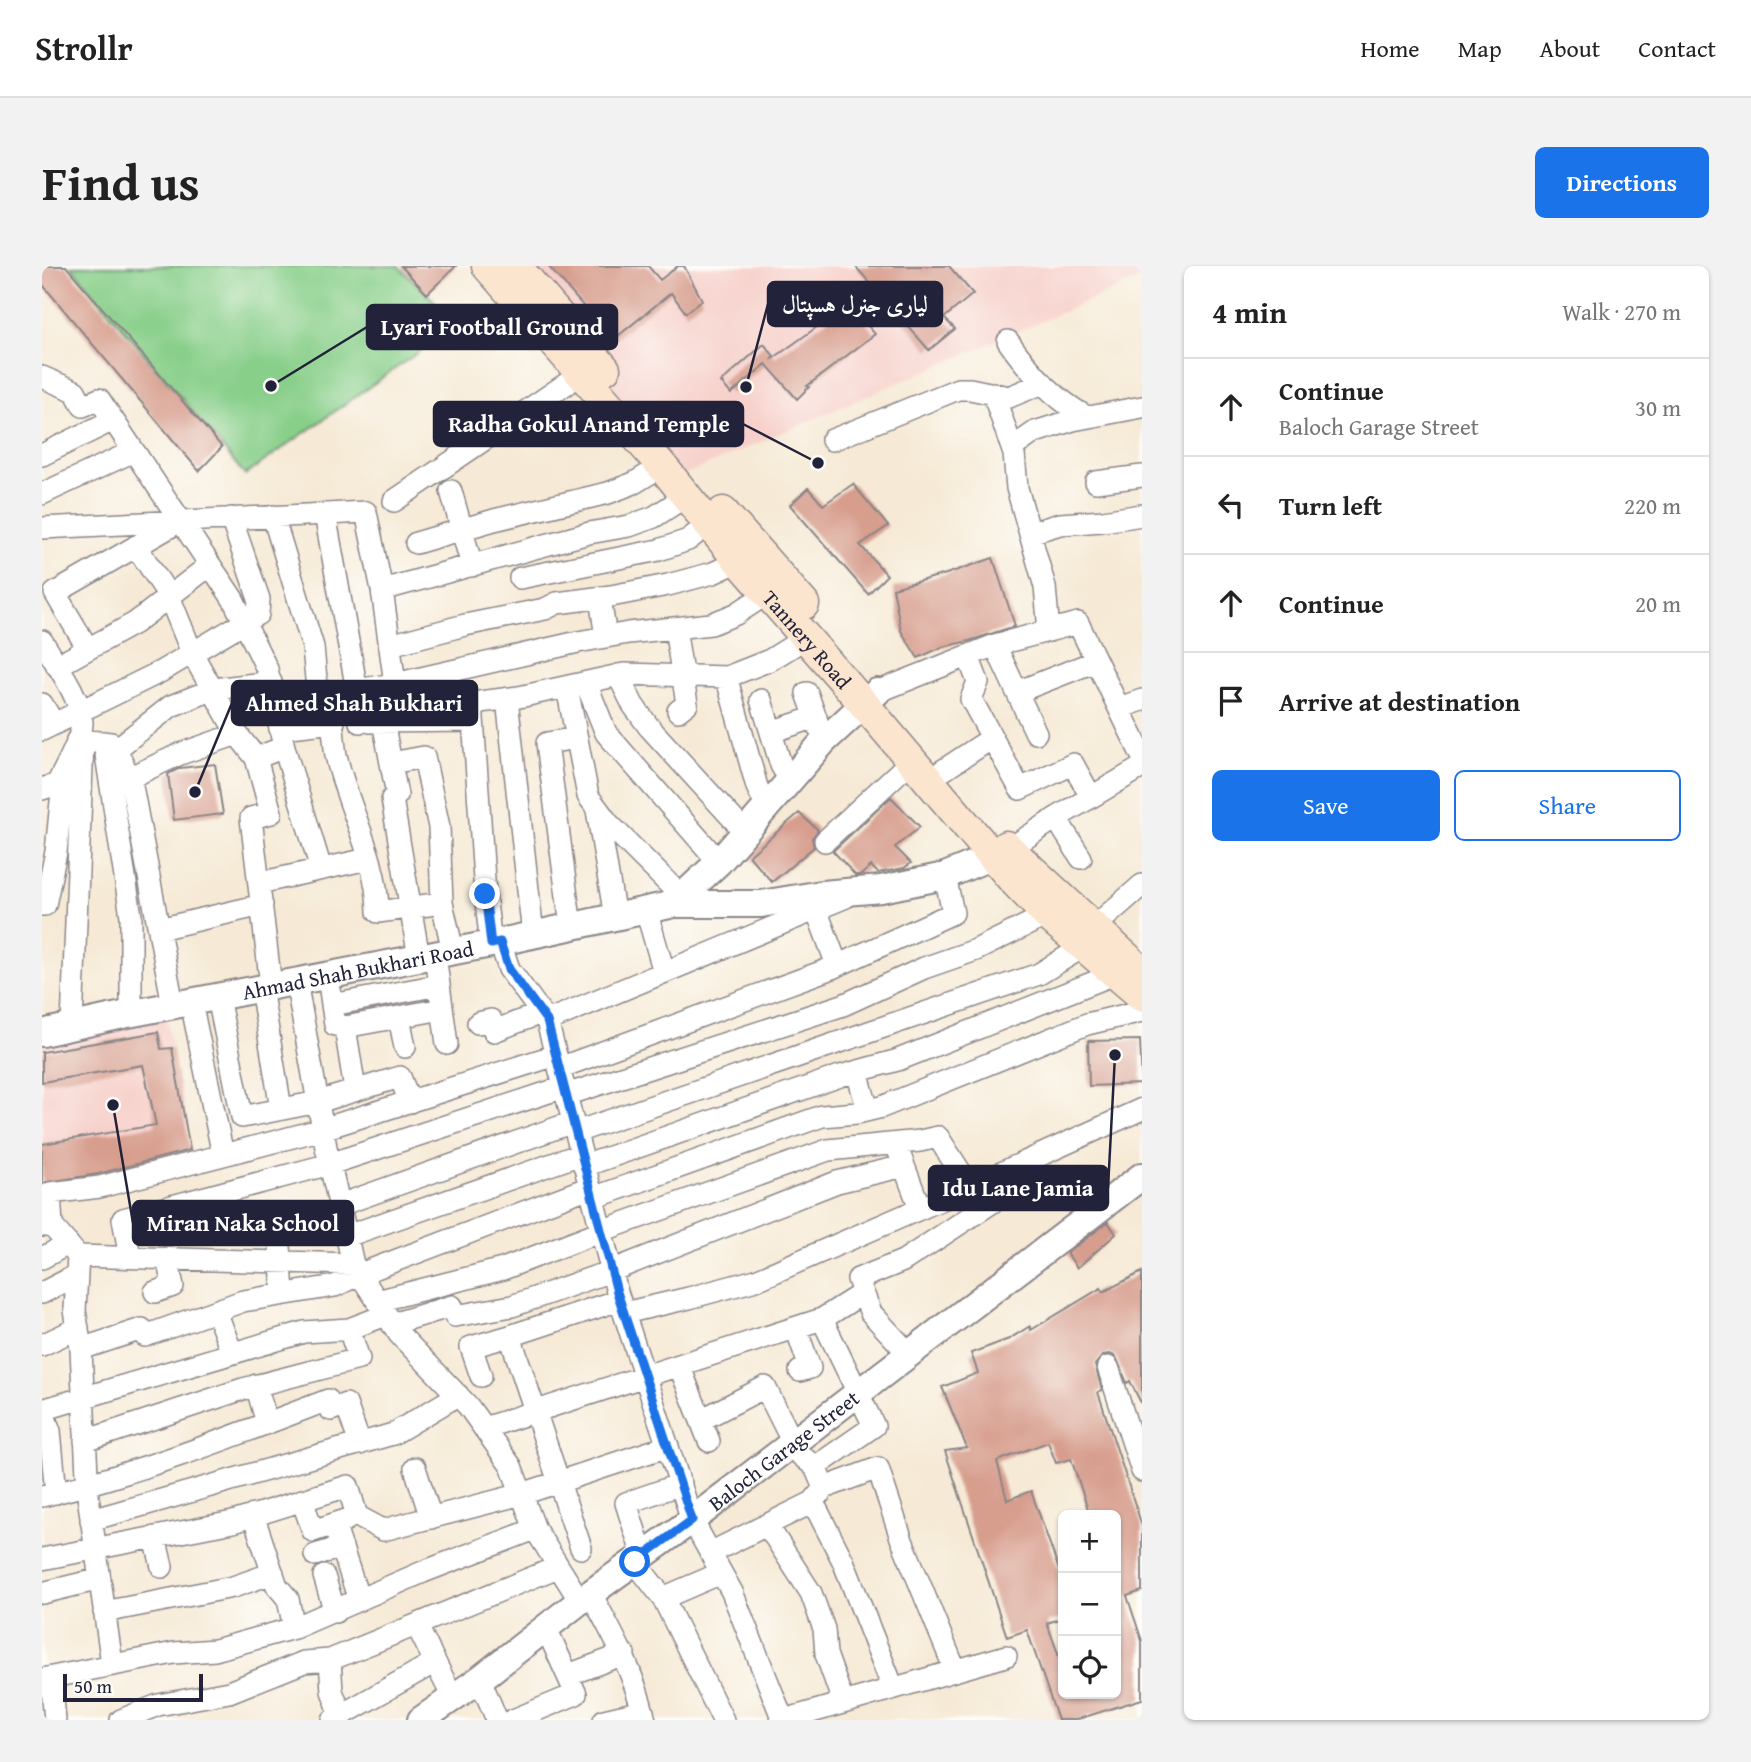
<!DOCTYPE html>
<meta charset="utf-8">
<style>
:root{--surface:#fff;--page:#f2f2f2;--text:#222;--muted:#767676;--line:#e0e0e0;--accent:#1a73e8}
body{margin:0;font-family:"Gentium Book Plus",Amiri,serif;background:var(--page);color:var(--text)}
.controls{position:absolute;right:21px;bottom:21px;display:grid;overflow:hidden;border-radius:10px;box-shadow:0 2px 5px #0004}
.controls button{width:63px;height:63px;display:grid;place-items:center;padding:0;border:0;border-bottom:2px solid var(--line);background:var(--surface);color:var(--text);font:35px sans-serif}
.scale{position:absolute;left:21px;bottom:18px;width:140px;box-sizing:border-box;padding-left:7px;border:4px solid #22223b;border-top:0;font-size:19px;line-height:24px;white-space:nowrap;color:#22223b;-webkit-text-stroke:5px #fdfcf7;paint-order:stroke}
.stop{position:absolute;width:21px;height:21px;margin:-16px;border:5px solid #1a73e8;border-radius:50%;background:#fff}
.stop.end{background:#1a73e8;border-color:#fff;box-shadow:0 2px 7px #0008}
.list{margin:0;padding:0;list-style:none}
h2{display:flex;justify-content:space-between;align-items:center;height:91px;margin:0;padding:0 28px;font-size:30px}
h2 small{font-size:23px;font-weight:400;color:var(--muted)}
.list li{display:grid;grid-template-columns:46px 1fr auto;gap:21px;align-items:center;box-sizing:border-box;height:98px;padding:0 28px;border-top:2px solid var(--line)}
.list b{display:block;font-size:26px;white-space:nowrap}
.list p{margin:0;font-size:23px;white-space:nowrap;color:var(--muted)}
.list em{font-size:23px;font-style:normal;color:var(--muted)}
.actions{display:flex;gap:14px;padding:21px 28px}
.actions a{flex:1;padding:16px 0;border:2px solid var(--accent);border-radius:10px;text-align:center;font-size:24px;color:var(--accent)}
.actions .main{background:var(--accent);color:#fff}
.icon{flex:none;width:38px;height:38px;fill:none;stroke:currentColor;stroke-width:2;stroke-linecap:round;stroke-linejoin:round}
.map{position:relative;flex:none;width:1100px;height:1454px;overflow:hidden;border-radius:10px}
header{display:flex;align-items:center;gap:42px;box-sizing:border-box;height:98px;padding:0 35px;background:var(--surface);border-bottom:2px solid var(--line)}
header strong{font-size:33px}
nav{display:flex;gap:38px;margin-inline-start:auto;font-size:24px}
.intro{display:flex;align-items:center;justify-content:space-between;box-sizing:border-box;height:168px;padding:0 42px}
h1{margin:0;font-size:49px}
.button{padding:18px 32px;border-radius:10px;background:var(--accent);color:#fff;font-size:24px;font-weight:700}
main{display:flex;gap:42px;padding:0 42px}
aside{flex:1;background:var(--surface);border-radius:10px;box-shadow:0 2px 5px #0004}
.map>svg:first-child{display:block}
.built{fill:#f7d0cb}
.green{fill:#88cf8a;stroke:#557862;stroke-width:2}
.building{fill:#d79d8d;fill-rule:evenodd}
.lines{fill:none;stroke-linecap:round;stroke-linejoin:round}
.minor-casing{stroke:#8c8688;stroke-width:24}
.tertiary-casing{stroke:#8c8688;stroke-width:30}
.secondary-casing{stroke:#8c8688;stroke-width:33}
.minor{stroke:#fff;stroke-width:21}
.tertiary{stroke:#fff;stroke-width:26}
.secondary{stroke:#fbe5cf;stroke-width:30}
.route{stroke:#1a73e8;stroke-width:9}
.labels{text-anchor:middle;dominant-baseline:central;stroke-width:7;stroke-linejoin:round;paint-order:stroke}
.street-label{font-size:21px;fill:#22223b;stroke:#fdfcf7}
.leader{fill:none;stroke:#22223b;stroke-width:2.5}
.callout-dot{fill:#22223b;stroke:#fdfcf7;stroke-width:2.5}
.callout{fill:#22223b;stroke:#22223b;stroke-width:2.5}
.callout-label{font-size:23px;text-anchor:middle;font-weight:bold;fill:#fff}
</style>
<header>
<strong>Strollr</strong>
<nav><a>Home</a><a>Map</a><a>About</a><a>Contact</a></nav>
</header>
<div class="intro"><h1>Find us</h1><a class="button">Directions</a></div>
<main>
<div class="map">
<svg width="1100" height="1454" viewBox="0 0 1100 1454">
<rect width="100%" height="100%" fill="#fdfcf7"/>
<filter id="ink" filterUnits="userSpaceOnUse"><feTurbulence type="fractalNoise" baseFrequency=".0143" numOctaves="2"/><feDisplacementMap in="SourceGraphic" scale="14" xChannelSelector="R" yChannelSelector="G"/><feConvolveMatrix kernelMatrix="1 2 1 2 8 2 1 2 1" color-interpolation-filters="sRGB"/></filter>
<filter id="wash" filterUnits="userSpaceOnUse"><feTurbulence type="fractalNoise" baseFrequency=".00686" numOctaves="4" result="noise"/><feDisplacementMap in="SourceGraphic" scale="28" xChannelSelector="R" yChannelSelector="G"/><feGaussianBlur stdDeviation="1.57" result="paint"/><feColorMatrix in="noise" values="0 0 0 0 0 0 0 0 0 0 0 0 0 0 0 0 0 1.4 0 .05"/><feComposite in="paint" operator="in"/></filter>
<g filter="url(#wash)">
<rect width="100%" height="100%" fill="#f6ead6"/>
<path class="built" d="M462 0H1100V12L637 211Z
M122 741 152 896 0 928V767Z"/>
<path class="green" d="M29 0H356L416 58 203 209Z"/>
<g id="blocks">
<path class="building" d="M0 0H24L180 181 157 205 0 18Z
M359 0H414L385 28Z
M506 0H606L618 14 636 0H642L660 34 644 47 629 27 571 74Z
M813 0H907L931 28 902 52 913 63 887 84Z
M807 38 833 68 765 120 767 121 755 133 724 98 689 128 679 116 722 78 732 90 729 94Z
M811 218 846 260 818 279 845 309 826 328 748 239 766 222 781 239Z
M951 292 973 360 927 375 900 381 876 392 859 365 851 322 904 308Z
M173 498 181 548 132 554 126 508 138 502Z
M849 531 878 561 853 581 869 597 862 602 836 607 829 600 819 609H813L791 585Z
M757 547 776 564 770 572 772 581 730 616 707 590Z
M116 766 119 783 130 782 148 884 56 908 0 917V878L114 859 101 799 0 816V786Z
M1098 774 1100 818 1047 820 1046 775Z
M1066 956 1074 968 1035 1002 1025 987Z
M1100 1006V1139L1088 1115 1085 1117 1074 1091 1068 1088 1061 1089 1053 1099 1060 1124 1056 1126 1100 1260V1325L1085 1330 1100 1375V1433L1033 1454H1016L985 1364 965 1371 903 1185 925 1182 900 1121 936 1107 929 1087 967 1073 988 1060 989 1064 1059 1022 1061 1026ZM1006 1176 1014 1197 1029 1193 1048 1249H1074V1428H1021V1402L1005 1357 1021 1352V1315L989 1225 965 1234 955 1195Z"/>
</g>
</g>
<g filter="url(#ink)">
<use href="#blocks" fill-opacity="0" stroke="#8c8688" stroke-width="2"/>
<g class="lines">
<g class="minor-casing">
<path id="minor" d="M966 75C987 105 1013 134 1045 151
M0 111 33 125 41 140 57 133 191 333 225 403 242 481 279 603
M951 127 972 188 975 222 1003 321 1007 365
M790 174 916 123H928L967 131 1001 117
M970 182 993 166 1031 154 1100 141
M0 189 71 154
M1054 216 1100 210
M409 225 430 300
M0 228 92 185
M352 235 549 101
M283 248 312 408 318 456
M231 250 271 381 278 456
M0 262 324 246 340 324 353 418 314 424
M988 267 1018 258 1061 255 1100 249
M374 277 452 254 566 227 592 217 620 200
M94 280 127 330 150 387 195 468 214 492
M478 312 617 284 646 274 668 257
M340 324 547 267 587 260 612 251 644 230
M558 332 564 371
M633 362 645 438 636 445
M0 375C12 395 41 434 40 458 39 475 23 502 15 518L0 523
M348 379 423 359 503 343 515 337 569 330 626 319 671 307 697 295
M953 379 994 467
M46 383 13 327 133 258
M926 390 936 416 929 433 978 523 1031 498 1049 531
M15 400 93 357 168 299
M576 409 591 439 607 461 703 566
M544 417 564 467 677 596
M686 417 715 521 725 541
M353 418 536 376 586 367 669 358 694 348 726 327
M525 421 546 530 567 558 640 631
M835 426 953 379 1036 357 1100 490
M975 426 1054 395
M765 427 782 475
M465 433 491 669
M719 434 739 499 748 514
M0 438 12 458
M1077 442 1100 434
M341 455 355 529 350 533 377 692
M290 456C292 467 292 478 294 489 305 541 336 592 336 646L400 637
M328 456 431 455
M239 462 292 456
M0 464 118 406 216 348 217 333 189 252
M729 466 774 451
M35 474 69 477 80 495 90 520 131 739
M62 476 89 650V748
M73 484 129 440 172 423 229 416
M349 497 382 491 397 561 400 637 411 685
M900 505 950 472
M87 512 138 488 195 468
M555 544 573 651
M1014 552 1039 592
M783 575 869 495
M967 583 1014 552 1100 501
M217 617 326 593
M0 639H3L14 586 22 505
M774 643 795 699
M604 644 622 706
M529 661 505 477 535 472
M1052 661 1100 619
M117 663 220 639
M458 676 467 703 505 755 575 1026 650 1254 690 1326 741 1454
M449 678 443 628 430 437 477 431 582 408 685 411 728 394 765 371
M393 689 405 778
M286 710 293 759 303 761 313 824
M254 715 284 881 311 998 357 1068 426 1140 469 1200 493 1263 538 1335
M229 720 209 552 229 547 214 492 242 481
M219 722 239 843
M176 731 200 851 276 836 358 811 368 836
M149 736 181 889
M290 739 397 719
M357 751 363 781
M505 755 804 631
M436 757 449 754 452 765 499 747
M30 760 41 475
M303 761 400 743
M517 802 790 702 911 647 903 610
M815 806 826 844
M524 829 801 739 882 702 934 684 1005 649
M534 866 997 708 1041 681
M542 900 798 810 856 794 1075 707
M862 900 878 942
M172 929 176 951 236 948 241 1028
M551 932 780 850 815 847 840 841 1045 758 1100 745
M298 939 531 856
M0 960H10L36 990 33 1044 39 1083 46 1230 70 1398
M10 960 8 927 58 921 281 863 514 789
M305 970 539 888
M36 990 311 998
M88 991 81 953 288 898 522 821
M0 992 26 978
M113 1026 131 1020 125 992
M0 1027 35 1009
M821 1027 829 1047 867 1088
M335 1035 461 1003 559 965 786 884 878 875 896 871 928 921
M174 1045 190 1087
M582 1047 647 1032 714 1014 928 921 1100 843
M350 1058 410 1040 413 1050 470 1040 569 1005 795 916 862 900 854 878
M754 1062 768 1102 758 1105
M468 1070 539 1282
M0 1079 36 1062
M39 1083 100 1063 103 1070 201 1035 293 1020 318 1008 548 921
M637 1099 667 1175
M1066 1101 1100 1205
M439 1110 429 1081 468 1070 577 1034
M214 1119 225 1157
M0 1144 262 1066 307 1063
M0 1144 8 1165 14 1227
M659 1154 723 1121 756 1187 773 1201 782 1222
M442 1162 780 1053 821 1027 816 1013 861 995 963 928 953 910
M43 1175 201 1123 317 1093 307 1063 344 1049
M773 1201 832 1160 780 1053
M373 1202 389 1252
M0 1230C98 1207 192 1170 286 1134L289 1144 304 1138 318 1178
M260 1234 271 1265 304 1254
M771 1236 801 1295 851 1422
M211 1249 235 1320 246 1333 252 1362
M49 1254 351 1168 416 1129
M292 1258 317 1334
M725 1259 769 1327 782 1363 784 1388 801 1436
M113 1271 120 1301
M668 1287 771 1236 782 1222 836 1202 859 1272 913 1404
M273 1289 300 1281
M601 1290 584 1237 639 1218
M0 1293 191 1256 306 1220 315 1250 341 1264 480 1228 626 1180
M593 1296 621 1332 681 1454
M282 1310 293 1346
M0 1327 58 1313
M549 1328C573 1372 591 1404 603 1454
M621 1332 679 1307
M62 1346 191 1321 231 1307
M375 1360 411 1432
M288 1394 290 1425 299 1449
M526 1409 582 1388
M0 1413 132 1387 173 1384 252 1362 381 1306 493 1263
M438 1413 455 1454
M13 1454 10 1422 16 1410
M79 1454 116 1439 187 1426 262 1396 288 1394 516 1301
M291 1454 393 1396
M471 1454 534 1428 504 1362
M562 1454 601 1445
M742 1454 964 1390"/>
</g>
<g class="tertiary-casing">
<g id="tertiary">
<path d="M632 638H719L780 628 839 623 903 610 967 583"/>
<path id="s1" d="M0 767 81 749 449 678 632 638 677 596 782 475 835 426"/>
<path id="s2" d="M379 1454 438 1413 538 1335 650 1254 1100 910"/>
</g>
</g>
<g class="secondary-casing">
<g id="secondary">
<path id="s3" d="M445 0 620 200 697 295 821 437 970 613 1005 649 1100 730"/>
<path d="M474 0 563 103"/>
<path d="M681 246 762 338"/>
<path d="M964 580 1095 701"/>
</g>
</g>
<use href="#minor" class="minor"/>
<use href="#tertiary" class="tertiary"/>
<use href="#secondary" class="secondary"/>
</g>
</g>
<g class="lines" filter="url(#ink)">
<path class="route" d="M443 628 449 678 458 676 467 703 505 755 575 1026 650 1254 593 1296"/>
</g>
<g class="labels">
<g class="street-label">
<text stroke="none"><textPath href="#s3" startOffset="492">Tannery Road</textPath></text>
<text stroke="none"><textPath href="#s1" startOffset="322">Ahmad Shah Bukhari Road</textPath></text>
<text stroke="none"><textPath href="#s2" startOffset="452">Baloch Garage Street</textPath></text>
</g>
</g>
<path class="leader" d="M704 121L726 38M229 120L325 61M776 197L701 158M153 526L190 437M1073 789L1066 922M71 839L91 957"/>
<g class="callout-dot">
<circle cx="704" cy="121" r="7"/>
<circle cx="229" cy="120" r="7"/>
<circle cx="776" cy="197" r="7"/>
<circle cx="153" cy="526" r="7"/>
<circle cx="1073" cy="789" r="7"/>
<circle cx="71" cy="839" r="7"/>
</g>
<g class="callout">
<rect x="726" y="16" width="174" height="44" rx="7"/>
<rect x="325" y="39" width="250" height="44" rx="7"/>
<rect x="392" y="136" width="309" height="44" rx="7"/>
<rect x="190" y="415" width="245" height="44" rx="7"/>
<rect x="887" y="900" width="179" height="44" rx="7"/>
<rect x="91" y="935" width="220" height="44" rx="7"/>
</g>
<g class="callout-label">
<text x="813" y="46">لیاری جنرل ہسپتال</text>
<text x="450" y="69">Lyari Football Ground</text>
<text x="547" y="166">Radha Gokul Anand Temple</text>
<text x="312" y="445">Ahmed Shah Bukhari</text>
<text x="976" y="930">Idu Lane Jamia</text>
<text x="201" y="965">Miran Naka School</text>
</g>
</svg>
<div class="controls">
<button>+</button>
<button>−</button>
<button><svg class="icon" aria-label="locate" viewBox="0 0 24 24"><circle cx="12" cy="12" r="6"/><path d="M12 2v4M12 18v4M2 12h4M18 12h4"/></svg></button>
</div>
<div class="scale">50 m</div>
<div class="stop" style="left:593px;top:1296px"></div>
<div class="stop end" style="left:443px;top:628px"></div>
</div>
<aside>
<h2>4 min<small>Walk · 270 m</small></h2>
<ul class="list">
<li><svg class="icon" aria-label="ahead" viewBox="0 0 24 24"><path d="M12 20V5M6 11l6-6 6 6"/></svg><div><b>Continue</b><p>Baloch Garage Street</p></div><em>30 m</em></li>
<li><svg class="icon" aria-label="left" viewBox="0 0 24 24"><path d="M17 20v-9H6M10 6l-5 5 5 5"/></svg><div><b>Turn left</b></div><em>220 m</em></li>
<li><svg class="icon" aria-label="ahead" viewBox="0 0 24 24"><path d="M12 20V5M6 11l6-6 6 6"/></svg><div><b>Continue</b></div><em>20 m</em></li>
<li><svg class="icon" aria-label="arrive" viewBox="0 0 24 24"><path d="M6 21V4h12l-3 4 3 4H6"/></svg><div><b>Arrive at destination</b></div></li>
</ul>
<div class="actions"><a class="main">Save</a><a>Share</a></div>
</aside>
</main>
